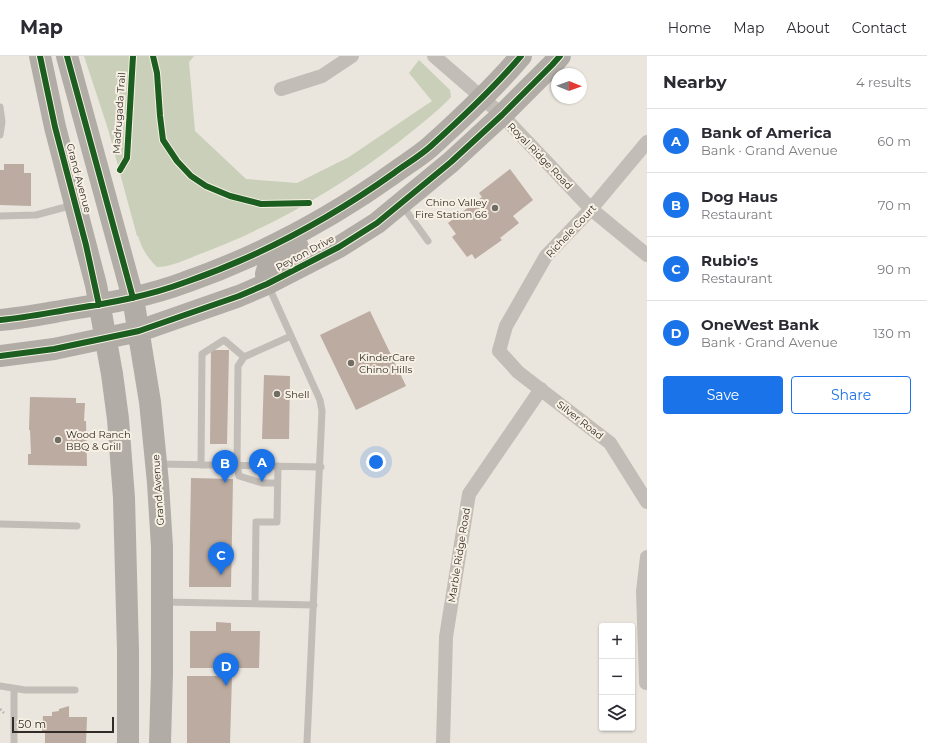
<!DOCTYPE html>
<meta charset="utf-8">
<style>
:root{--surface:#fff;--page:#f2f2f3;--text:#2b2b33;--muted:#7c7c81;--line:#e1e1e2;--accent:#1a73e8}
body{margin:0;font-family:Montserrat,sans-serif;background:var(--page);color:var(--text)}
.controls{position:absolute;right:12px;bottom:12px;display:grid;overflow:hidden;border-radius:4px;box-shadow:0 1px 3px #0004}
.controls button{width:36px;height:36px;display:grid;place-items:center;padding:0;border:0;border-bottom:1px solid var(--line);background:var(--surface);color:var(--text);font:20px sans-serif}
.compass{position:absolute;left:551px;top:12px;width:36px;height:36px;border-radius:50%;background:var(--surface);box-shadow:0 1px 3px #0004;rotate:91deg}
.scale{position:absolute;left:12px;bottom:10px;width:102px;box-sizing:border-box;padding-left:4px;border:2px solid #322b26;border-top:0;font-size:11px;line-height:14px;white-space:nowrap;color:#322b26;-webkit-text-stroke:3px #f7f0e4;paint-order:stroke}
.you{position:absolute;left:376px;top:406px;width:14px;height:14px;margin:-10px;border:3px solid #fff;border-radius:50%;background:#1a73e8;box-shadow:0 0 0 6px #1a73e833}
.badge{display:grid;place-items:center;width:26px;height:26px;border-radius:50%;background:var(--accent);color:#fff;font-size:13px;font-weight:700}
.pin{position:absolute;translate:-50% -33px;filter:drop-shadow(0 1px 2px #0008)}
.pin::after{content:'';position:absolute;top:21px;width:14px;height:12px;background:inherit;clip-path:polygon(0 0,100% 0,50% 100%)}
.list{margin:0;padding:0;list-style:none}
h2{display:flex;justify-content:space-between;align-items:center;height:52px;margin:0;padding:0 16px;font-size:17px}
h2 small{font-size:13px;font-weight:400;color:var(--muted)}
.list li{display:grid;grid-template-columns:26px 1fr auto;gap:12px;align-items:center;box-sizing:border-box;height:64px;padding:0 16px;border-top:1px solid var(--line)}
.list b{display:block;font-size:15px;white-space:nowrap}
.list p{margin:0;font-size:13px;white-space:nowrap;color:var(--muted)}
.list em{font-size:13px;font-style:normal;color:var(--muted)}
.actions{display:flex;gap:8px;padding:12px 16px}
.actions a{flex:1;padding:9px 0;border:1px solid var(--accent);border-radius:4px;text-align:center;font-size:14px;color:var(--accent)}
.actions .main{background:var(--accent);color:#fff}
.icon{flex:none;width:22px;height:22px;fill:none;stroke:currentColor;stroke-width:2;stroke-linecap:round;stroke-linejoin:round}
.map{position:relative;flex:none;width:647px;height:687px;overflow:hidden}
header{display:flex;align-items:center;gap:24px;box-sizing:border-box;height:56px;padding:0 20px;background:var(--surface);border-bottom:1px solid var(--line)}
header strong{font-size:19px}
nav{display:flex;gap:22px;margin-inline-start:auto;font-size:14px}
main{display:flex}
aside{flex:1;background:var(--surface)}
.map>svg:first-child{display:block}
.green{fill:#c9cfb8}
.building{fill:#bcaba0}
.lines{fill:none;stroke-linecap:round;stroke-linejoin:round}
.path{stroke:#bbb6b0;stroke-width:2.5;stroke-dasharray:2 2;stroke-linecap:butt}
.service{stroke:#c3bdb7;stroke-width:7}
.minor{stroke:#c3bdb7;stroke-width:14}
.primary{stroke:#b1aca6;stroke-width:22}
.cycleway-casing{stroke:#f7f0e4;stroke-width:8}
.cycleway{stroke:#1b5e20;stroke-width:6}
.poi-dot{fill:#726c66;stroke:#f7f0e4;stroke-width:1.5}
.labels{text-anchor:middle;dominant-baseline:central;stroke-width:4;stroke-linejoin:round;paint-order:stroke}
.street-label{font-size:10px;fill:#322b26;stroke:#f7f0e4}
.poi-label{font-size:10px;fill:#322b26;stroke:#f7f0e4;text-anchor:start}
</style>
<header>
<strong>Map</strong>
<nav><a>Home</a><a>Map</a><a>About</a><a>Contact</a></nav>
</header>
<main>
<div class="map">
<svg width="647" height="687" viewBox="0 0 647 687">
<rect width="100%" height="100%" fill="#eae5dd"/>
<path class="green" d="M84 0H194L189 6 195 75 246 123 297 127 349 101 432 45 409 17 419 4 450 34 451 41C436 57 417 71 400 85 339 132 272 171 200 198 187 203 171 211 157 211 147 201 142 193 138 180H137L108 73Z"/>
<path class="building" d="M4 108H24V117H31V150L0 149V114H4Z
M510 113 533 144 513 160 519 167 500 182 502 184 475 203 472 198 467 201 452 181 456 178 448 167 482 141 479 137Z
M370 255 406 330 356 354 320 279Z
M211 294H229L227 388H210Z
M264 319 290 320 289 383H262Z
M30 341 76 342V347H85L84 365H86L87 410 28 409V398H31L30 374H29Z
M191 422 233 423 231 531H189Z
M216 566 231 567V575H260L259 612H190V575H216Z
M187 620H232L230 687H187Z
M69 650V661H87L86 687H45V676H42L43 660H52V656L59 655V653Z"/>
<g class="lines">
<path class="path" d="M0 653 4 657"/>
<path class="service" d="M0 51 2 66 0 79
M402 149 428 185
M0 160 36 159 73 149
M268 229 320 344 322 355 307 687
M159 408 321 411
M201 409 202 298 224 284 244 301
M277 427H262L239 420 237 409 238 310 244 301 291 280
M0 468 77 470
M164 546 314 549
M255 547 256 466H277L278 410
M0 630 25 634H75
M14 633V687"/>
<path class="minor" d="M434 0 502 59 591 153 647 199
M281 33 322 20 352 0
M647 86 591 153 546 200 506 270 499 295 518 316 610 387 647 446
M647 501 643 535 646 627H647
M443 687 446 581 469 438 541 333"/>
<path class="primary" d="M40 0 55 71 96 229 112 318 118 363 124 442 128 594V687
M67 0 133 242 150 346 158 427 162 491V617L160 687
M267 228 266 218 269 208 298 191
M0 264C24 262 48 257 72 253 110 247 149 240 186 226 260 200 331 162 394 117 406 108 420 100 431 90 462 62 494 32 521 0
M0 300 54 293 139 275 239 240 267 228 339 191 377 167 451 106 502 59 552 9 560 0"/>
<g class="cycleway-casing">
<path id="cycleway" d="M40 0 55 71 86 189 99 249
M67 0 133 242
M153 0 157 17 160 60 163 84 177 105 191 120 206 130 230 140 261 148 309 147
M120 114 127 102 133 0
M0 264C24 262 48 257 72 253 110 247 149 240 186 226 260 200 331 162 394 117 406 108 420 100 431 90 462 62 494 32 521 0
M0 300 54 293 139 275 239 240 267 228 339 191 377 167 451 106 502 59 552 9 560 0"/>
</g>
<use href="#cycleway" class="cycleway"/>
</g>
<g class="poi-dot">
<circle cx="495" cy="152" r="4"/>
<circle cx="351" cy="307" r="4"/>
<circle cx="277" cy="338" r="4"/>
<circle cx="58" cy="384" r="4"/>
</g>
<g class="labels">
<g class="street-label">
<text transform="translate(119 57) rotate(-86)">Madrugada Trail</text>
<text transform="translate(540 100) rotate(46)">Royal Ridge Road</text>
<text transform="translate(79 122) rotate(75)">Grand Avenue</text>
<text transform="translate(571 175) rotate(-47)">Richele Court</text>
<text transform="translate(305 197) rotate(-28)">Peyton Drive</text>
<text transform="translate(580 364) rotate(38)">Silver Road</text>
<text transform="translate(158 434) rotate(-94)">Grand Avenue</text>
<text transform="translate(459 499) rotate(-81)">Marble Ridge Road</text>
</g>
<g class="poi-label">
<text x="487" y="146" text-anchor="end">Chino Valley<tspan x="487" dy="12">Fire Station 66</tspan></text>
<text x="359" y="301">KinderCare<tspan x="359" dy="12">Chino Hills</tspan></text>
<text x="285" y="338">Shell</text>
<text x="66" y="378">Wood Ranch<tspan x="66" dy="12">BBQ &amp; Grill</tspan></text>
</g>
</g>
</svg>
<div class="controls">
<button>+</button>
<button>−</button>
<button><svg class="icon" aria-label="layers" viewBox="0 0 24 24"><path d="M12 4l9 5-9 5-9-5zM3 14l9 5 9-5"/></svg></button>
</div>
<svg class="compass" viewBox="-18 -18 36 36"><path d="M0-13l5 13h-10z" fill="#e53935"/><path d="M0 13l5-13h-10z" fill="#7c7c81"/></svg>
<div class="scale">50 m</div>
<div class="you"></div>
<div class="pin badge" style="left:262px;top:426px">A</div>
<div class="pin badge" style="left:225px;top:427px">B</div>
<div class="pin badge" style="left:221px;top:519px">C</div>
<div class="pin badge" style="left:226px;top:630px">D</div>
</div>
<aside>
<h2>Nearby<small>4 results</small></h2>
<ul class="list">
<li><span class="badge">A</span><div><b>Bank of America</b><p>Bank · Grand Avenue</p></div><em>60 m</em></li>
<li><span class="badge">B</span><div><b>Dog Haus</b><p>Restaurant</p></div><em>70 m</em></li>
<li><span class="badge">C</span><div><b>Rubio's</b><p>Restaurant</p></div><em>90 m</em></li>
<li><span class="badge">D</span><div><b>OneWest Bank</b><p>Bank · Grand Avenue</p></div><em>130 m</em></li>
</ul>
<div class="actions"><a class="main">Save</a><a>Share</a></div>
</aside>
</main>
